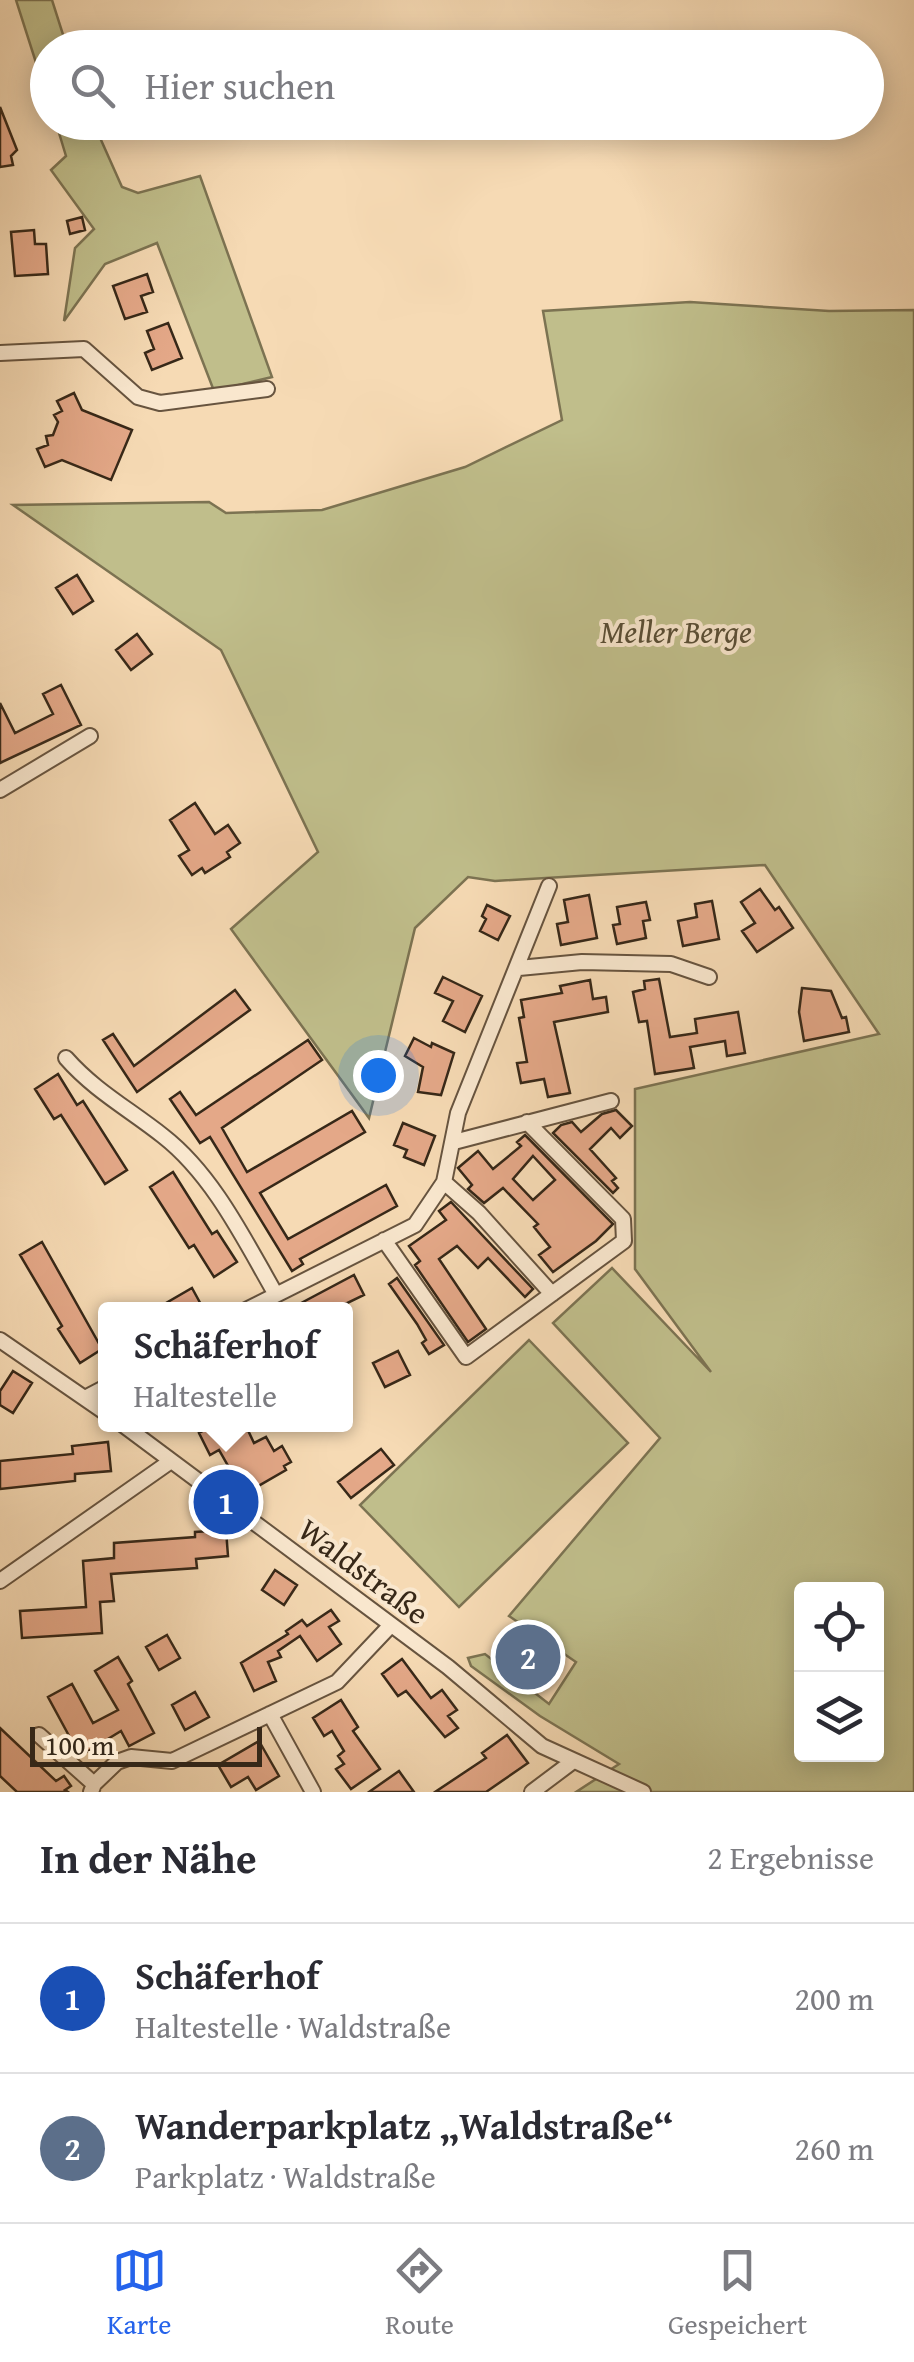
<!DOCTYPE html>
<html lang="de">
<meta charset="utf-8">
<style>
:root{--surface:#fff;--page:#f2f2f3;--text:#2b2b33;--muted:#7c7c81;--line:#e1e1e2;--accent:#2563eb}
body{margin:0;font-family:"Gentium Book Plus",serif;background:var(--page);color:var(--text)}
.controls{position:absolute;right:30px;bottom:30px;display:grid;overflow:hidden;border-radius:10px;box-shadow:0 5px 25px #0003}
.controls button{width:90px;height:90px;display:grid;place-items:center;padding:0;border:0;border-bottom:2px solid var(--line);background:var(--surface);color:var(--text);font:50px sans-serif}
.scale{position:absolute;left:30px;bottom:25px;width:232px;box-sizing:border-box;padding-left:10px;border:5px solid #372818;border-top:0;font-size:28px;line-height:35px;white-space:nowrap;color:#372818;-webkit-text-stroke:8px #f9e7ce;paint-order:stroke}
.you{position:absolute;left:378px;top:1075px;width:35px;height:35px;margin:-25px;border:8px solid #fff;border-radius:50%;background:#1a73e8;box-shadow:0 0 0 15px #1a73e833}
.badge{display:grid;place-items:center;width:65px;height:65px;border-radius:50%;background:var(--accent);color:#fff;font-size:32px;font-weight:700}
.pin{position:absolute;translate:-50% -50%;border:5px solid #fff;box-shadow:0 2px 10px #0006}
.popup{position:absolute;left:98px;top:1302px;width:255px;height:130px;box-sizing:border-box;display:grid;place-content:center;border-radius:10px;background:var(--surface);filter:drop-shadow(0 2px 8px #0005);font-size:32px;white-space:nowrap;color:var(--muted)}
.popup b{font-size:38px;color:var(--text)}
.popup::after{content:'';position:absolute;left:50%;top:100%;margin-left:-20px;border:20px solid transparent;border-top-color:var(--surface)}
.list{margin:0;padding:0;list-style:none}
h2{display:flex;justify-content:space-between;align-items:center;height:130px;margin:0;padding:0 40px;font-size:42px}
h2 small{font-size:32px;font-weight:400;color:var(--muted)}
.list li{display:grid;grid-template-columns:65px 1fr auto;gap:30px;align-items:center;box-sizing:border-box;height:150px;padding:0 40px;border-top:2px solid var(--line)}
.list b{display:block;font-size:38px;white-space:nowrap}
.list p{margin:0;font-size:32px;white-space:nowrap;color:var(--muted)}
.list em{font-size:32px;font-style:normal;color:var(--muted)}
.icon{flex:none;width:55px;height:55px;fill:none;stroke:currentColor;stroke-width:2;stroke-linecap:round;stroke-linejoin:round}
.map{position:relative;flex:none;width:914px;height:1792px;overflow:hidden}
.search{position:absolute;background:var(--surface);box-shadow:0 5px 25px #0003;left:30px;right:30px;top:30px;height:110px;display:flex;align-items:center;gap:25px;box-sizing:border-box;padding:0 35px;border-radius:55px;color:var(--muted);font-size:38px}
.sheet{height:430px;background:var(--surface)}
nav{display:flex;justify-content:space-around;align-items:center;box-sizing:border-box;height:140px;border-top:2px solid var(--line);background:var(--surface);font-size:28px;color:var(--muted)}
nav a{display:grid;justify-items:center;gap:5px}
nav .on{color:var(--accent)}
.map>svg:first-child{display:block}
.green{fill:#c0be8b;stroke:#7c7352;stroke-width:2.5;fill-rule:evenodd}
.building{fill:#e4a888;stroke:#372818;stroke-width:2.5;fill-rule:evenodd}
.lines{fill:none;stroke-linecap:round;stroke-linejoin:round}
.street-casing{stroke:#67543f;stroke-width:18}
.street{stroke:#f9e7ce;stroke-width:14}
.labels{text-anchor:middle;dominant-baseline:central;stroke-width:8;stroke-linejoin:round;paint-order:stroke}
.park-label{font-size:32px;font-style:italic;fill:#594e35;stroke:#f9e7ce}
.street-label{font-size:32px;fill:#372818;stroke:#f9e7ce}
</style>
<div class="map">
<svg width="914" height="1792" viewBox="0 0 914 1792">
<rect width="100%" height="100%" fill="#f6dab4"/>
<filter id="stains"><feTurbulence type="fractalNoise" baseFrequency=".002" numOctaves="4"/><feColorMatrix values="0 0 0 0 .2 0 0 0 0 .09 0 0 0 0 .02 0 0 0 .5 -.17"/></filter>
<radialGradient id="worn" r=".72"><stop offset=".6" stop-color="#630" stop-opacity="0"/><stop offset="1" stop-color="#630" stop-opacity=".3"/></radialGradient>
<path class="green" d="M16 0H52L67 47 48 48 47 97Z
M93 122 122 187 138 193 200 176 272 377 214 391 157 243 105 264 64 321 75 248 94 229 51 170 66 156 56 123Z
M690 302 829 311 914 310V1792H576L619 1764 540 1716 471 1666 468 1658 485 1654 549 1704 576 1662 509 1616 660 1438 553 1323 612 1268 711 1372 635 1269V1089L879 1034 765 865 495 881 468 877 415 928 369 1118 231 929 318 852 221 650 13 505 209 502 226 513 322 510 465 467 562 420 543 311ZM802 1590H876V1754H802Z
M529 1340 628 1443 459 1607 360 1505Z"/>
<path class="building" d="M0 107 17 150 11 156 13 165 0 167Z
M82 217 85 230 70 234 67 221Z
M34 230 35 244H46L48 274 15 276 11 232Z
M147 274 153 292 141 296 147 312 125 319 113 286Z
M168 323 182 358 152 370 145 353 154 349 147 331Z
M74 393 82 410 132 430 111 480 62 460 45 467 37 449 48 445 46 436 53 435 58 422 54 415 62 411 57 401Z
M77 575 93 601 73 614 56 588Z
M137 634 152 654 131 670 116 650Z
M61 685 81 725 0 763V703L15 733 53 714 43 694Z
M195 803 215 834 228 825 240 843 227 852 230 857 205 873 202 868 192 875 179 856 189 850 170 820Z
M760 889 775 910 779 907 793 928 757 952 742 931 755 923 741 902Z
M589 895 597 938 561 945 557 924 568 922 564 900Z
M712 901 719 939 683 946 678 921 697 917 695 904Z
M646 902 650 920 643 921 646 938 617 944 613 925 620 924 617 907Z
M487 905 510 916 498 940 480 931 486 919 482 916Z
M443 977 482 996 465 1032 443 1021 453 1001 435 993Z
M659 979 670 1037 697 1033 695 1019 738 1012 745 1053 727 1056 725 1041 690 1047 694 1068 655 1074 647 1021 639 1022 633 992 645 989 644 981Z
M590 980 593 999 606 997 608 1012 554 1022 570 1093 548 1097 544 1079 521 1083 517 1063 527 1062 519 1018 524 1017 521 1000 562 993 560 986Z
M802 988 831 991 842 1018 846 1017 849 1032 804 1041 799 1012Z
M235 990 250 1010 137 1092 103 1040 113 1034 134 1066Z
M414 1038 431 1047 432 1043 454 1053 441 1095 418 1092 423 1067 405 1056Z
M308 1040 322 1060 222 1128 247 1172 352 1111 365 1132 260 1193 288 1239 386 1185 397 1206 300 1259 303 1264 292 1271 210 1137 200 1143 170 1099 180 1092 196 1115Z
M58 1074 77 1105 83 1101 127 1170 105 1184 61 1115 54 1119 35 1089Z
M616 1110 632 1126 620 1138 611 1128 590 1149 616 1178 612 1181 618 1188 613 1193 553 1133 561 1125 572 1122 581 1132 602 1114Z
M403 1123 435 1136 424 1165 404 1157 407 1150 394 1145Z
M525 1135 613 1224 596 1241 553 1272 539 1255 550 1247 534 1227 538 1224 503 1188 484 1203 468 1189 472 1185 458 1168 478 1151 493 1169 521 1146 517 1142ZM533 1156 555 1180 533 1200 513 1179Z
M173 1172 212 1234 217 1231 237 1262 214 1277 194 1245 189 1248 150 1187Z
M451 1202 533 1289 525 1297 488 1258 478 1268 457 1246 439 1259 486 1329 468 1342 415 1265 420 1261 409 1246 446 1220 439 1211Z
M42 1242 102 1349 80 1363 58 1329 62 1326 20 1255Z
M354 1275 364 1295 333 1310H288Z
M397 1278 444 1345 429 1354 422 1343 426 1340 417 1324 389 1284Z
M192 1288 204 1310H154Z
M398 1351 410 1375 385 1387 373 1363Z
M13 1371 32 1383 13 1413 0 1405V1391Z
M216 1424H245L254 1443 266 1437 274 1451 282 1446 291 1462 284 1466 286 1470 248 1492 243 1483 239 1485 219 1450 210 1455 199 1433Z
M108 1442 111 1471 75 1474V1481L0 1489V1461L73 1454 72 1446Z
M381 1449 394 1465 351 1498 338 1482Z
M226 1530 228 1556 196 1559 197 1568 111 1574 114 1601 100 1602 102 1633 22 1638 20 1611 86 1607 83 1561 114 1558V1543L195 1537V1532Z
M275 1570 297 1585 284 1605 262 1590Z
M331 1610 339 1621 329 1627 341 1644 317 1661 300 1636 278 1651 281 1657 268 1662 276 1681 254 1691 241 1663 288 1634 286 1631 302 1620 307 1626Z
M167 1635 180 1658 159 1670 146 1647Z
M118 1657 132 1681 128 1684 154 1733 129 1746 121 1731 80 1756 48 1697 72 1684 93 1723 118 1710 95 1671Z
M402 1659 431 1698 442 1690 457 1710 448 1716 458 1728 445 1737 406 1691 398 1696 382 1674Z
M195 1692 209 1717 185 1730 172 1705Z
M341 1700 358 1727 353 1731 380 1769 351 1789 336 1769 344 1764 338 1756 344 1751 332 1731 324 1736 313 1718Z
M0 1728 56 1781 64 1776 71 1786 65 1790 68 1792H17L0 1776Z
M507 1735 528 1763 486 1792H435L486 1758 482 1753Z
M259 1741 279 1776 256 1790 248 1777 231 1787 218 1765Z
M399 1771 414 1792H369Z"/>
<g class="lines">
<g class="street-casing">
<path id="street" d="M0 353 84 349 138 397 160 403 267 389
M0 790 90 736
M519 968 582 962 671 964 709 977
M66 1058C95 1091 129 1109 163 1136 213 1175 244 1239 275 1293
M454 1142 611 1101
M444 1182 479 1213 552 1294
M384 1240 466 1357 624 1241 623 1219 527 1122
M246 1310 415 1225 444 1182 458 1113 549 886
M0 1340 106 1413
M85 1398 106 1387
M122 1424 448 1667 542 1746 643 1792
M0 1581 171 1461
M270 1714 313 1792
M39 1735 94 1784
M91 1792 94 1784 117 1762 131 1757 172 1761 337 1682 390 1626
M532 1792 572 1762"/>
</g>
<use href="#street" class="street"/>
</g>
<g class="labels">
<g class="park-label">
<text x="676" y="631">Meller Berge</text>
</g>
<g class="street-label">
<text transform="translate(364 1571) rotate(37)">Waldstraße</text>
</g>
</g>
<rect width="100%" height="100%" filter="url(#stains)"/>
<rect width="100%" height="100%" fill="url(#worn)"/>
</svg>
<div class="controls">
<button><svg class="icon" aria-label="locate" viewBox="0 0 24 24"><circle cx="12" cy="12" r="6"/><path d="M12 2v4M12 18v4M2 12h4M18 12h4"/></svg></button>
<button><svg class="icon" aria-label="layers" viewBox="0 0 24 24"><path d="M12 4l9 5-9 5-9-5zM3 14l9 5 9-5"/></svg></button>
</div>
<div class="scale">100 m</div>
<div class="you"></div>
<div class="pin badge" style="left:226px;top:1502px;background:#1a4fb4">1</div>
<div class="popup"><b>Schäferhof</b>Haltestelle</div>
<div class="pin badge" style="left:528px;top:1657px;background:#5c6f8a">2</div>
<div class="search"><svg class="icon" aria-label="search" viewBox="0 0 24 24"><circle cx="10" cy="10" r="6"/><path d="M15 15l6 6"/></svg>Hier suchen</div>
</div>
<section class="sheet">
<h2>In der Nähe<small>2 Ergebnisse</small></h2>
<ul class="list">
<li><span class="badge" style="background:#1a4fb4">1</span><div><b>Schäferhof</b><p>Haltestelle · Waldstraße</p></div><em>200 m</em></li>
<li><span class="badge" style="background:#5c6f8a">2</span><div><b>Wanderparkplatz „Waldstraße“</b><p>Parkplatz · Waldstraße</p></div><em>260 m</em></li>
</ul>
</section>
<nav>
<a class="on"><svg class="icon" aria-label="map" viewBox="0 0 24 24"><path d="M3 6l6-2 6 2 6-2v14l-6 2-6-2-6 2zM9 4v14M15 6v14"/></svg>Karte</a>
<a><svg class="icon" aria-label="directions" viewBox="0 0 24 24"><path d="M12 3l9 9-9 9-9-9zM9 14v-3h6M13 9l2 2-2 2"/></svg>Route</a>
<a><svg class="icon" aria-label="saved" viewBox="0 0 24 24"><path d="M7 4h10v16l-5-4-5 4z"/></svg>Gespeichert</a>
</nav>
